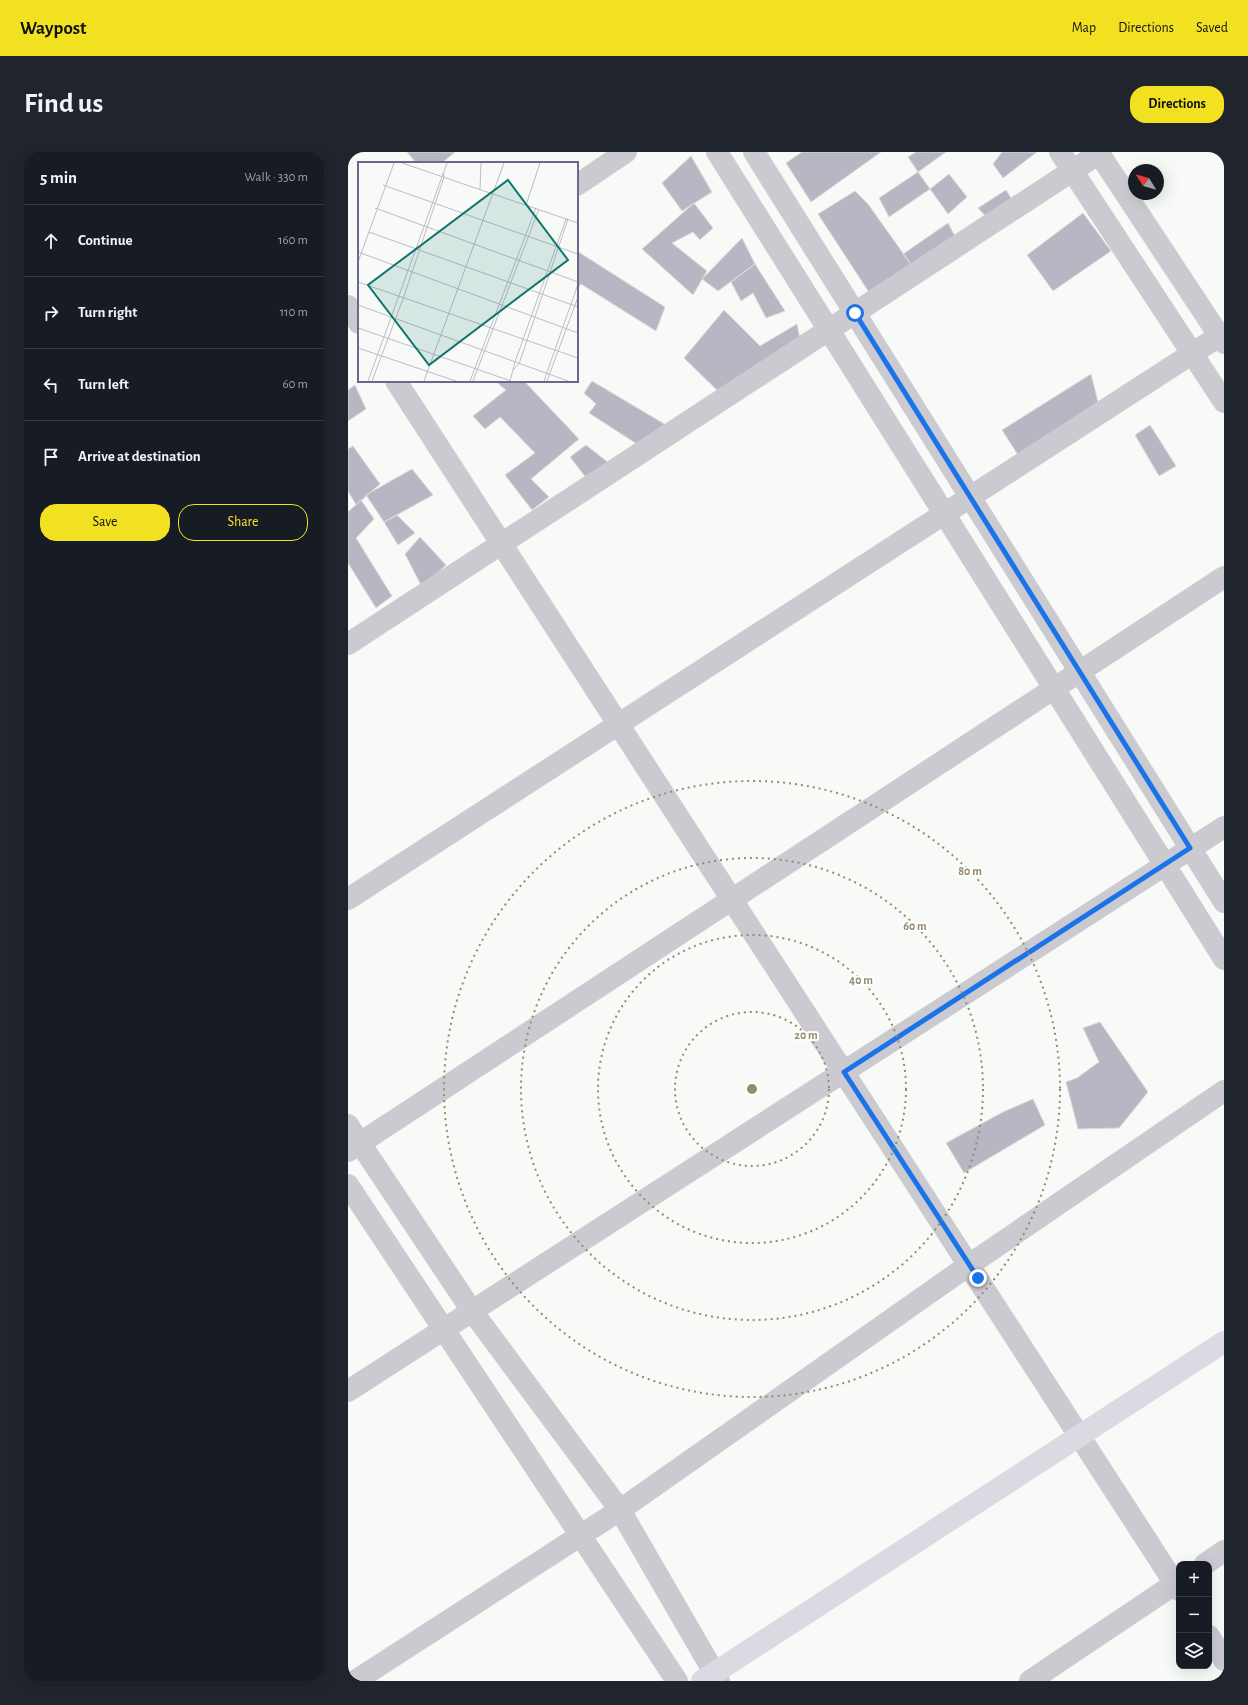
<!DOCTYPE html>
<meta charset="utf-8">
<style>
:root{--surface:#171b24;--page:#20242c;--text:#f1f3f6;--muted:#9ea1a6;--line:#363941;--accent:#f1e121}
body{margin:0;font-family:"Alegreya Sans",sans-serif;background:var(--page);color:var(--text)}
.controls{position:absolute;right:12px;bottom:12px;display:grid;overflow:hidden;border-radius:8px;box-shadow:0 4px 16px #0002}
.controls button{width:36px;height:36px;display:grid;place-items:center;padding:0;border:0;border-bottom:1px solid var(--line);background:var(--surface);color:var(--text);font:20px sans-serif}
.compass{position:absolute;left:780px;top:12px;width:36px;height:36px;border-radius:50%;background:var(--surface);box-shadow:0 4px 16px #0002;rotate:307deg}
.stop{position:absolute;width:12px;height:12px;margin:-9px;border:3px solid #1a73e8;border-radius:50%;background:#fff}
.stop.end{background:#1a73e8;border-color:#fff;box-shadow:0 1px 4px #0008}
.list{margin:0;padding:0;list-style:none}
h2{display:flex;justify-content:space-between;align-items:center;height:52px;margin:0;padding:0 16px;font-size:17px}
h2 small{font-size:13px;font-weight:400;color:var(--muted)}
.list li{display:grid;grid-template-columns:26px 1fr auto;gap:12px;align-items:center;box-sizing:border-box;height:72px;padding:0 16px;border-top:1px solid var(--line)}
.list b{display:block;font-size:15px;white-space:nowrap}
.list em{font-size:13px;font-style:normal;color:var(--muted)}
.actions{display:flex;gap:8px;padding:12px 16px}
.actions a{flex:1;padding:9px 0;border:1px solid var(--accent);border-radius:16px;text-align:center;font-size:14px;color:var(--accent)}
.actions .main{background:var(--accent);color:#111}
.icon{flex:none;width:22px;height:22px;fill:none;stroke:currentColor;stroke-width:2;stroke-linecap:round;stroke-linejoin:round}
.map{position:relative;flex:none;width:876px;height:1529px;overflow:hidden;border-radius:16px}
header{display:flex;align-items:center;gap:24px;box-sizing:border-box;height:56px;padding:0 20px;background:var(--accent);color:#111}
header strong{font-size:19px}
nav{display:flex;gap:22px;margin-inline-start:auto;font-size:14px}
.intro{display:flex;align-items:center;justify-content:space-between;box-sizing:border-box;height:96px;padding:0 24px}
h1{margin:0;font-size:28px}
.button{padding:10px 18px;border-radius:16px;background:var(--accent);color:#111;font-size:14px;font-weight:700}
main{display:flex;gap:24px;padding:0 24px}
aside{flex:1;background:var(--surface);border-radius:16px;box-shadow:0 4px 16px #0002}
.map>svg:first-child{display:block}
.building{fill:#b7b7c4;stroke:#dadcda}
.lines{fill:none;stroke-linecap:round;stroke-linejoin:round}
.street{stroke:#cbcad1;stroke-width:22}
.secondary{stroke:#dbdae2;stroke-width:22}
.route{stroke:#1a73e8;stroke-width:5}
.ring{fill:none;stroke:#948c6b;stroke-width:2;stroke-dasharray:2 4}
.inset-road{fill:none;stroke:#bcbbc9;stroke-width:1}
.view{fill:#0f766e;fill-opacity:0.15;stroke:#0f766e;stroke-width:2}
.inset-edge{fill:none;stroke:#6c678b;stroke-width:2}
.centre{fill:#948c6b;stroke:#fff;stroke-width:2}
.ring-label{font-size:12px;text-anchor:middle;font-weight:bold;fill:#948c6b;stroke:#fff;stroke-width:4;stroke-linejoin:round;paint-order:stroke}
</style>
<header>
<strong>Waypost</strong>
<nav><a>Map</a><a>Directions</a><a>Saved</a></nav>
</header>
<div class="intro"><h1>Find us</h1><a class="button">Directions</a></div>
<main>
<aside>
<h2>5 min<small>Walk · 330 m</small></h2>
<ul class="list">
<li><svg class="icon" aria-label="ahead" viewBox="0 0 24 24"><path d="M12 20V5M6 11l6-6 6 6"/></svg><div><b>Continue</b></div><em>160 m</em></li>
<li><svg class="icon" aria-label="right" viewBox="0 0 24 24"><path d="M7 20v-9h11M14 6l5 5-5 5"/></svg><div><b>Turn right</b></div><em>110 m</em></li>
<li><svg class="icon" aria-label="left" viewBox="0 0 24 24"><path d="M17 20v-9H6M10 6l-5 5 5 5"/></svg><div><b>Turn left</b></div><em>60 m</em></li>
<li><svg class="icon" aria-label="arrive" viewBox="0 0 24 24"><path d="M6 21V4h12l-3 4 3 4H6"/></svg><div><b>Arrive at destination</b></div></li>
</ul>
<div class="actions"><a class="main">Save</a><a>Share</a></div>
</aside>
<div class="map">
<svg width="876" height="1529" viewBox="0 0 876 1529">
<rect width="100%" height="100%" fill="#f8faf8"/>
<path class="building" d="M59 0H107L94 11H68Z
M454 0H533L463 50 438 11Z
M568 0H598L570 20 560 5Z
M654 0H689L655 26 645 12Z
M343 4 364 40 334 59 314 31Z
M570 20 582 37 541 65 531 46Z
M601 22 619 45 600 62 582 37Z
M658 38 667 52 642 69 630 56Z
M507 39 520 52 567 118 524 145 470 62Z
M346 51 365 76 352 88 345 80 324 91 359 119 345 143 294 97Z
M735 61 763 99 705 139 679 103Z
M600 71 610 90 567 118 555 102Z
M394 86 407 112 370 139 354 127Z
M229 99 317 155 308 179 233 132 229 137Z
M407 112 437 159 418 166 405 141 393 149 383 130Z
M376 158 412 194 449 172 453 192 374 243 336 206Z
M743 222 751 254 670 303 654 278Z
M147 229H176L231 287 183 327 201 345 184 358 157 323 187 301 152 265 137 277 125 264 158 238Z
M244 229 318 273 292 294 241 261 248 252 236 241Z
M7 233 18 257 0 269V238Z
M802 273 828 314 811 324 787 283Z
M238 293 262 312 239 327 222 305Z
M5 294 32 332 8 353 0 339V297Z
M64 317 85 343 36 370 18 343Z
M13 348 26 367 8 386 44 444 28 456 0 411V360Z
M49 363 67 381 50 393 36 370Z
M72 385 98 413 74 435 57 402Z
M752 870 800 940 771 976 730 977 718 930 729 926 751 910 735 876Z
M685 947 697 973 616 1021 598 991 655 960Z"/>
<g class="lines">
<path class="street" d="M369 0 876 807
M406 0 876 750
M712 0 876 250
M750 0 876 191
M229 33 278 0
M0 154 11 171
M48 229 831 1438
M0 492 753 0
M0 747 876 181
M0 973 124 1159 272 1358 371 1529
M0 999 876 425
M0 1033 329 1529
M0 1239 876 675
M857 1412 876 1399
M861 1484 876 1508
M7 1529 272 1358 621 1113 876 939
M682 1529 831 1429"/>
<path class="secondary" d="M354 1529 876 1190"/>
</g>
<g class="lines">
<path class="route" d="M507 161 842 696 496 920 630 1126"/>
</g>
<g class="ring">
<circle cx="404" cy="937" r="77"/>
<circle cx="404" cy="937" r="154"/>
<circle cx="404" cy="937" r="231"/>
<circle cx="404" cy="937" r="308"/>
</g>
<g transform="translate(10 10)">
<rect width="220" height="220" fill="#f8faf8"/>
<path class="inset-road" d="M44 1 220 61M25 23 220 92M122 27 123 1M168 43 182 1M17 46 220 120M11 70 220 145M0 90 220 171M0 100 36 1M0 120 220 196M0 143 210 219M0 166 153 219M0 186 98 219M10 219 89 1M14 219 45 137 86 15 85 11M66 219 146 1M112 219 178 46M115 219 181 47M152 219 157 200 208 57H210L161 202 156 207M186 219 220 122M189 219 220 135"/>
<path class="view" d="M150 18 210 98 71 203 10 123Z"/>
<rect width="220" height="220" class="inset-edge"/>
</g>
<circle cx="404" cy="937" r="6" class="centre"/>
<g class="ring-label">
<text x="622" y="723">80 m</text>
<text x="567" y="778">60 m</text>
<text x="513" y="832">40 m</text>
<text x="458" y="887">20 m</text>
</g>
</svg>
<div class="controls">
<button>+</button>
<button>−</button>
<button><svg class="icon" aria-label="layers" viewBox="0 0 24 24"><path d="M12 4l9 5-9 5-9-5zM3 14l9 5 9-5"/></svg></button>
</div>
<svg class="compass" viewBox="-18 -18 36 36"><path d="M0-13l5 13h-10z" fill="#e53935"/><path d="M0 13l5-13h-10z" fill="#9ea1a6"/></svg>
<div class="stop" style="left:507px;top:161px"></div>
<div class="stop end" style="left:630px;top:1126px"></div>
</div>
</main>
